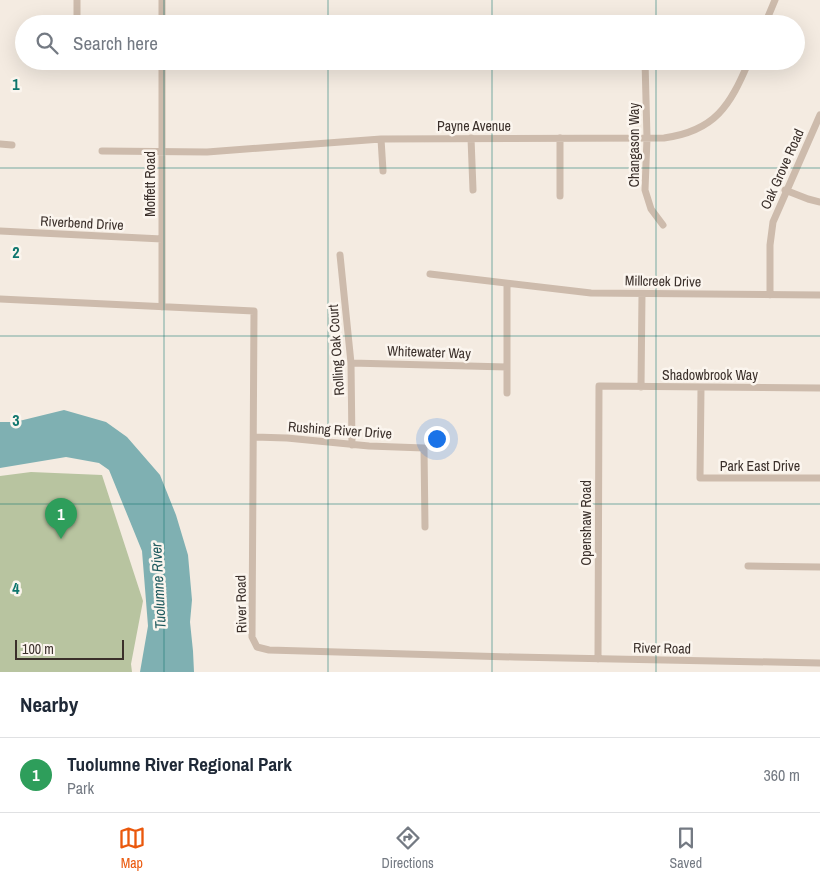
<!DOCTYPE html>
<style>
:root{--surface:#fff;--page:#f6f6f7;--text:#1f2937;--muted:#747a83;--line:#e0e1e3;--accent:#ea580c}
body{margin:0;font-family:"Archivo Narrow",sans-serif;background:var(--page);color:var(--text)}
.scale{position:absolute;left:15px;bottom:12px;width:109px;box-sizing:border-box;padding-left:5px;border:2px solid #3b302b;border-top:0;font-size:14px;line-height:18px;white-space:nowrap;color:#3b302b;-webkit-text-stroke:4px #fbf5ee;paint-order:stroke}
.you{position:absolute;left:436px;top:438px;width:18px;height:18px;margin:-12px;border:4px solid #fff;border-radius:50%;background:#1a73e8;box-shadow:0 0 0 8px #1a73e833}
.badge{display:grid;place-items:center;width:32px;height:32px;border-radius:50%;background:var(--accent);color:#fff;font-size:16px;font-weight:700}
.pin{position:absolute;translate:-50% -41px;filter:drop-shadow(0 1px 2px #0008)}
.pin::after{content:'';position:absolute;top:26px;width:18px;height:15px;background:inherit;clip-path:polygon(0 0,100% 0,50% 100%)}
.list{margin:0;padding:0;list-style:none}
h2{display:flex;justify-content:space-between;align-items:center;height:65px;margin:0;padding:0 20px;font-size:21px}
h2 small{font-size:16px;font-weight:400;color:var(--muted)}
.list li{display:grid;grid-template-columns:32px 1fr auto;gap:15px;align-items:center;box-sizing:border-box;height:75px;padding:0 20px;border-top:1px solid var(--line)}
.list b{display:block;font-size:19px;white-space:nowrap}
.list p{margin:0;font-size:16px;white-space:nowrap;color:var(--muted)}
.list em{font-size:16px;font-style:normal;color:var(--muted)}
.icon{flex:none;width:28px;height:28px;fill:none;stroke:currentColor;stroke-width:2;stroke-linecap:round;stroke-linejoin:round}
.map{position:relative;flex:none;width:820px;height:672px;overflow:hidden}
.search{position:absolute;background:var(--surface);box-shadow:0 5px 20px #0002;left:15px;right:15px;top:15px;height:55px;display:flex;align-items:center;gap:12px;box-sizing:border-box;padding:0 18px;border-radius:28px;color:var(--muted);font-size:19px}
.sheet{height:140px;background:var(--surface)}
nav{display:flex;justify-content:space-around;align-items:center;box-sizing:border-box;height:70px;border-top:1px solid var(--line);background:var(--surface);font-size:14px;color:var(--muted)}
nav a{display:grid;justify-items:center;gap:2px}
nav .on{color:var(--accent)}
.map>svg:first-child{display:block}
.green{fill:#b8c4a0}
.water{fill:#7fb0b2}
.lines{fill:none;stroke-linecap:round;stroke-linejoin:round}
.street{stroke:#cdbbac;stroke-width:7}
.grid{fill:none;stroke:#0f766e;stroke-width:1;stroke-opacity:0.55}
.labels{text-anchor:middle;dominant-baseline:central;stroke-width:5;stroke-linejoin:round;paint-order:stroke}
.street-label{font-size:14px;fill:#3b302b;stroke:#fbf5ee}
.water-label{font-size:15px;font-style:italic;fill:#1f5a5e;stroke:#fbf5ee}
.grid-label{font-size:16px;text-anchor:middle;font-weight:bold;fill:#0f766e;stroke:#fbf5ee;stroke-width:5;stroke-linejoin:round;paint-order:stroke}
</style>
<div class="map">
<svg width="820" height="672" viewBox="0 0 820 672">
<rect width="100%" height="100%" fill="#f4ebe1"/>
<path class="green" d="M31 472 102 475 143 601 131 664 132 672H0V476Z"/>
<path class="water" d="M64 410 106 422 127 437 160 475 176 515 188 555 192 600 190 622 193 651 194 672H140L148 626 142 551 109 470 99 463 66 457 0 468V422H15Z"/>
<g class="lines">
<path class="street" d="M77 0V24
M162 24V0
M765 24 775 0
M645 61 647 138 645 190 651 209 663 225
M471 138 473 190
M560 138V196
M381 139 383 171
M0 144 12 145
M102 151 207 152 381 139 664 138C715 131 730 106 749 61
M785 190 808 199 820 202
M0 231 162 239
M340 255 351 363 352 445
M430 274 591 293 820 295
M507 284V393
M770 295V245L773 222 820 115
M0 299 254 311 252 637 257 647 269 650 514 657 820 663
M162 307V61
M351 363 507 367
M641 387 642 294
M701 388 700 478H820
M254 437 287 438 369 446 424 448 425 527
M748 566 820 567
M598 659 599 386 820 388"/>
</g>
<path class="grid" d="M164 0V24M328 0V24M492 0V24M656 0V24M164 61V672M328 61V672M492 61V672M656 61V672M0 168H820M0 336H820M0 504H820"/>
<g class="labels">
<g class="street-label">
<text x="474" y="126">Payne Avenue</text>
<text transform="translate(634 145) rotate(-90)">Changason Way</text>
<text transform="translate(782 169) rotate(-66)">Oak Grove Road</text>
<text transform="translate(150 184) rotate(-90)">Moffett Road</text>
<text transform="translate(82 223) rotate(3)">Riverbend Drive</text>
<text transform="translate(663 281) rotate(1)">Millcreek Drive</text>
<text transform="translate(336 350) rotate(-94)">Rolling Oak Court</text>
<text transform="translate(429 352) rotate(2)">Whitewater Way</text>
<text x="710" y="375">Shadowbrook Way</text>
<text transform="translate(340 430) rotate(4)">Rushing River Drive</text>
<text x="760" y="466">Park East Drive</text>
<text transform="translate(586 523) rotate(-90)">Openshaw Road</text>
<text transform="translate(241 604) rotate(-91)">River Road</text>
<text transform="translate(662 648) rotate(1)">River Road</text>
</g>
<g class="water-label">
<text transform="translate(158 586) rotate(-93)">Tuolumne River</text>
</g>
</g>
<g class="grid-label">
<text x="16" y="90">1</text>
<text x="16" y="258">2</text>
<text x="16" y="426">3</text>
<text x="16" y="594">4</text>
</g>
</svg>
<div class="scale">100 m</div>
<div class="you"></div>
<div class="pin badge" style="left:61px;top:539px;background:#2e9e5b">1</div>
<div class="search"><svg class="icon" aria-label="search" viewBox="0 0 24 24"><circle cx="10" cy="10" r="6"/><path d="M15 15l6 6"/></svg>Search here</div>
</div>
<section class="sheet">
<h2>Nearby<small></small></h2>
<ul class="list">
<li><span class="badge" style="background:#2e9e5b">1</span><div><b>Tuolumne River Regional Park</b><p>Park</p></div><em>360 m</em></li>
</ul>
</section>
<nav>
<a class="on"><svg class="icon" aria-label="map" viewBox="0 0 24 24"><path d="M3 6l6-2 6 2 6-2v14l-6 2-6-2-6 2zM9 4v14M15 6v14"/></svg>Map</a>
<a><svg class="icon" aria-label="directions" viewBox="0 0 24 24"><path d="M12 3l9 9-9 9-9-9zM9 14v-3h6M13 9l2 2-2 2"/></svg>Directions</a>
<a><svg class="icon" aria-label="saved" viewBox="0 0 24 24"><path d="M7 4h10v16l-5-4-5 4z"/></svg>Saved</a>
</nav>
